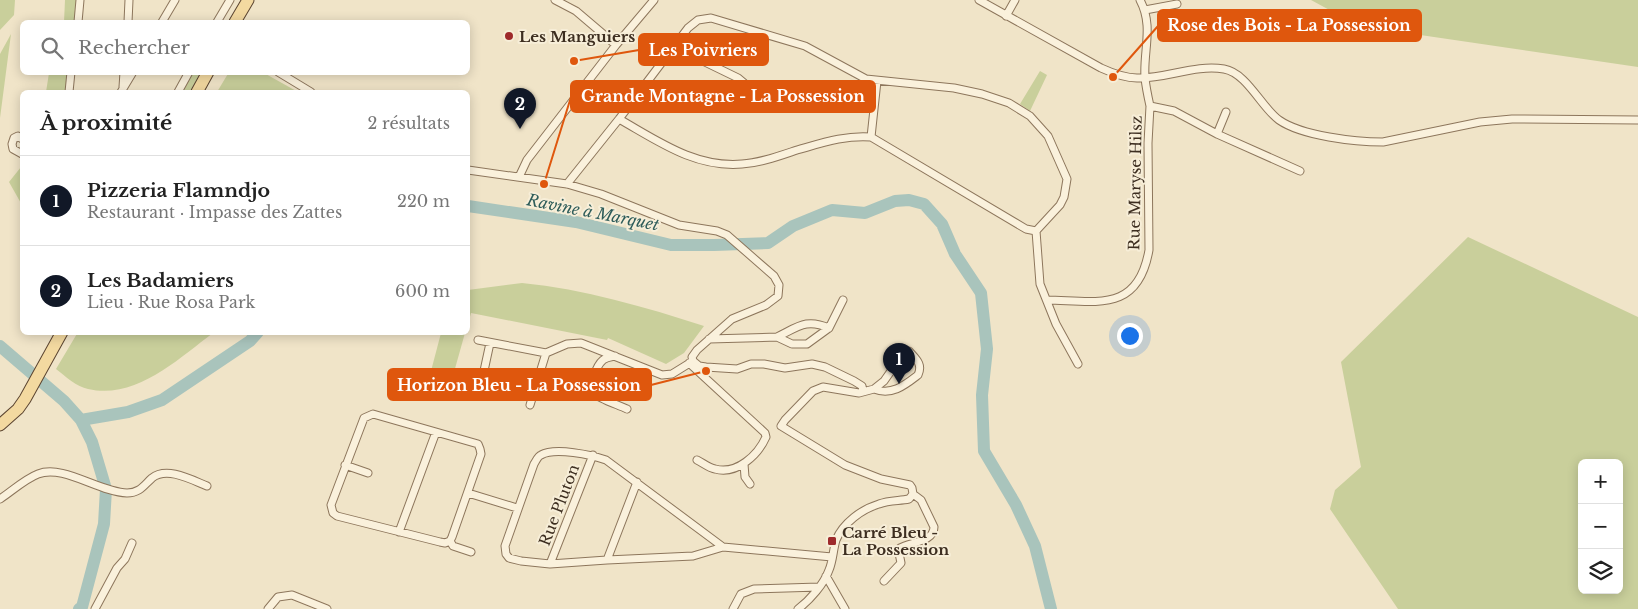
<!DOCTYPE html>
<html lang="fr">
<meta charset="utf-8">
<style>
:root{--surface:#fff;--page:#f6f6f6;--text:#222;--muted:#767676;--line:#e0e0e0;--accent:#111827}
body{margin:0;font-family:"Libre Baskerville",serif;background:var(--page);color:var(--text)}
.controls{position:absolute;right:15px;bottom:15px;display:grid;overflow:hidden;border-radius:8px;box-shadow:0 2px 12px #0003}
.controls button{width:45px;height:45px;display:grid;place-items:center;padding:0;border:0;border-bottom:1px solid var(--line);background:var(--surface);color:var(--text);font:25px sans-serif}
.you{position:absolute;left:1129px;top:335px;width:18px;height:18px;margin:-12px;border:4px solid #fff;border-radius:50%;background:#1a73e8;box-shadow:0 0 0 8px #1a73e833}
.badge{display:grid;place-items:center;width:32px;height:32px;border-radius:50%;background:var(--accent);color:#fff;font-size:16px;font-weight:700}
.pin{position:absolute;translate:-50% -41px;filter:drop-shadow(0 1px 2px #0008)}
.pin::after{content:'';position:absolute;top:26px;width:18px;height:15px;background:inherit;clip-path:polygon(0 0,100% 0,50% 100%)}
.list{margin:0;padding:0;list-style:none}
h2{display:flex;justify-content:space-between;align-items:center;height:65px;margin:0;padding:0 20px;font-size:21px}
h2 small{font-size:16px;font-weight:400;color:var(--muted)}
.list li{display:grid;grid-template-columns:32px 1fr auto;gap:15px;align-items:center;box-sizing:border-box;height:90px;padding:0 20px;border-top:1px solid var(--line)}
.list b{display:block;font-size:19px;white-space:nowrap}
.list p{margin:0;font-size:16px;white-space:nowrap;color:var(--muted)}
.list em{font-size:16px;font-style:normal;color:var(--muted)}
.icon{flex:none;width:28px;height:28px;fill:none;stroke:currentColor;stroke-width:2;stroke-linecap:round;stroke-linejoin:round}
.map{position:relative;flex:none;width:1638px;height:609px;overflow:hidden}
.search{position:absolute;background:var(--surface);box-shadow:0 2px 12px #0003;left:20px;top:20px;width:450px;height:55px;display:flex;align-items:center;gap:12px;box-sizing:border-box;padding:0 18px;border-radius:8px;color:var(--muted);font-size:19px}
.panel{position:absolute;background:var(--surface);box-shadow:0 2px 12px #0003;left:20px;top:90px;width:450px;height:245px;border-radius:8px}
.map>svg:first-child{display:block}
.green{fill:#c9cf9b;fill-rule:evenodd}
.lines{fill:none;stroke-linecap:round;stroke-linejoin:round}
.river{stroke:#a9c4bc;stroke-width:12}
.street-casing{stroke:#8d765c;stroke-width:9}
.primary-casing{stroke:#5b4430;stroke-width:13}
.street{stroke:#faf1dc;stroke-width:7}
.primary{stroke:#f3d9a0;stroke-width:11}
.poi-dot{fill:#9e2a2b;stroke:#f7eed8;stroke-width:2}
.labels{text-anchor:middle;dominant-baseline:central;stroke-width:4;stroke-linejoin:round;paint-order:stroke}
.poi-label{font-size:15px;font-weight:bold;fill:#3d2e20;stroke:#f7eed8;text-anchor:start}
.street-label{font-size:15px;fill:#3d2e20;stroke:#f7eed8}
.water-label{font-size:16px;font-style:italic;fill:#2f5d5a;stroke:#f7eed8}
.leader{fill:none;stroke:#df570d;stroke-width:2}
.callout-dot{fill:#df570d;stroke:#f7eed8;stroke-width:2}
.callout{fill:#df570d;stroke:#df570d;stroke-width:2}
.callout-label{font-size:16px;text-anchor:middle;font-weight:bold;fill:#fff}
</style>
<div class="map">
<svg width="1638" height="609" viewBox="0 0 1638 609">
<rect width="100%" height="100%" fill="#f0e4c8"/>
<path class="green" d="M0 0H15L14 15 0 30Z
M65 0H78L75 22H64Z
M1311 0H1638V67L1359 26Z
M11 34 0 118V54Z
M1040 71 1047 75 1030 111 1020 104Z
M229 72 264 73 298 92H217Z
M49 73H69L66 92H46Z
M192 73H200L190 92H181Z
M21 167 22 168V205L9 182Z
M1468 237 1638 317V609H1398L1330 509 1335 490 1361 467 1341 362ZM1582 463H1619V590H1582Z
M522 283C584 289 645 307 704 326L684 353 666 364 608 338 607 340 471 313 468 324V290Z
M78 332H213V333C178 359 136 400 88 389 77 387 65 376 56 369Z
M441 333H465L447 397 426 390Z"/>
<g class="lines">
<path class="river" d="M468 206 576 222 671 245H714L768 243 793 226 832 210 865 213 895 201 909 200 924 204 942 224 955 254 981 293 987 349 982 395 984 451 1016 505 1035 546 1051 609
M0 346 64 401 81 420 128 412 162 400 250 341 258 332
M79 609 82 607 104 524 106 489 92 442 81 420"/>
<g class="street-casing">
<path id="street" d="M555 0 576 11 616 45
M979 0 1101 68C1112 73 1124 78 1137 78 1166 79 1195 64 1224 69 1247 73 1261 107 1279 120 1302 136 1355 142 1383 142L1480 122 1512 119 1638 120
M1140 0C1154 26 1143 51 1145 78 1146 88 1148 97 1150 106L1174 111 1217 134 1300 171
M1145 10 1177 4
M1006 16 1015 0
M78 22 80 0
M128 22 129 0
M162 22 175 0
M217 22 230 0
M674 47 738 78 744 83 750 97
M278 72 311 92
M123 87 124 72
M69 92 71 72
M121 92 133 72
M178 92 189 72
M1217 134 1226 112
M871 137 877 81
M22 139 18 136 14 138 12 144 13 149 22 154
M468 170 567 184 601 194 679 225 717 231 727 235 774 276 779 285 778 296 766 305 732 319 697 350 692 357 693 361
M519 177 527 160 616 45 654 0
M567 184 619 119 688 28 698 20 711 18 805 46 866 79 954 88 982 94 1009 103 1030 116 1048 136 1067 179 1064 197 1060 205 1036 231 1026 229 871 137C845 135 822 143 797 150 779 156 760 163 742 164 695 168 658 141 619 119
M1036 231 1040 284 1056 324 1078 364
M1047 300C1097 301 1138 313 1149 250L1148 143 1150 106
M777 337C798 327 806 318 829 328
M709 339 777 337 792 344H807L829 328 843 300
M478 340 546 353 567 344 581 343 662 375 672 374 693 361
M615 356C610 357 607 357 603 360 597 365 588 386 594 393 599 399 619 405 627 409
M693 361 699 366 706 367 737 369 751 364H764L785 368 812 364 825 367 854 381 862 386 863 391
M689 363 765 433 766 437C758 455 737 475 715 469 709 468 703 463 697 460
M874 389C892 396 905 385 918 375 923 364 916 359 909 351H905L884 381 874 389 859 393 823 387 813 391 785 420 781 426 845 465 881 479 910 485 912 488 913 494
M479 394 490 343
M530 405 546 353
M373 414 478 444 480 449 481 454 452 537 450 541 445 543 440 542 337 516 333 513 331 505 364 418Z
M744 464 745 477 750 484
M345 465 368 473
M468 493 517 508
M0 499C12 491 25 479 38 474 63 464 99 492 127 493 140 493 144 485 152 478 167 466 192 480 207 486
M399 532 436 432
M450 541 453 546 471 552
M723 547 606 460C592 455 555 447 541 455 538 456 536 461 534 464L505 546 506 554 509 558 521 561 550 564 607 560 693 556 723 547 832 557
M607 560 637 482
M550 564 593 455
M826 576 845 609
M884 581 901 563 899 553 900 548C911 542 934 542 934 527L921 500 913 494
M95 609 117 568 125 559 132 543
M268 609 278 597 292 595 327 609
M733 609 741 594 754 589 819 587
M798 609C810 600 824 584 829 570 833 561 833 550 836 540 843 523 862 509 879 504 889 500 899 501 909 499L913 494"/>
</g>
<g class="primary-casing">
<path id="primary" d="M235 22 248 0
M197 92 208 72
M0 425 18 409 25 399 62 332"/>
</g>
<use href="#street" class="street"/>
<use href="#primary" class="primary"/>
</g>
<g class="poi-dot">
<circle cx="509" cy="36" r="5"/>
<rect x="827" y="536" width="10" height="10" rx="2.5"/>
</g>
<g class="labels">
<g class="poi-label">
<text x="519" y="36">Les Manguiers</text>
<text x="842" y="532">Carré Bleu -<tspan x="842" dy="17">La Possession</tspan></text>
</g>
<g class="street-label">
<text transform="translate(1135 183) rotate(-89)">Rue Maryse Hilsz</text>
<text transform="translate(559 505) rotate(-69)">Rue Pluton</text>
</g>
<g class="water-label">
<text transform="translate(593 212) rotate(11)">Ravine à Marquet</text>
</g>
</g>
<path class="leader" d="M1113 77L1158 26M574 61L639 50M544 184L571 97M706 371L651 385"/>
<g class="callout-dot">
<circle cx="1113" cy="77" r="5"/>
<circle cx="574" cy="61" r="5"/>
<circle cx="544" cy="184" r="5"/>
<circle cx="706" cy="371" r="5"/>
</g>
<g class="callout">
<rect x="1158" y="10" width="263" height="31" rx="5"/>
<rect x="639" y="34" width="129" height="31" rx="5"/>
<rect x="571" y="81" width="304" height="31" rx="5"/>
<rect x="388" y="369" width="263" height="31" rx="5"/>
</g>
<g class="callout-label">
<text x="1289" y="31">Rose des Bois - La Possession</text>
<text x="703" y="56">Les Poivriers</text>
<text x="723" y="102">Grande Montagne - La Possession</text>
<text x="519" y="391">Horizon Bleu - La Possession</text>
</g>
</svg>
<div class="controls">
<button>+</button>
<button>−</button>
<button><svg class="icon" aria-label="layers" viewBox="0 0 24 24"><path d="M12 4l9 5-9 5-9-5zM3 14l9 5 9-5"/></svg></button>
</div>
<div class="you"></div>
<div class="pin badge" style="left:899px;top:384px">1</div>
<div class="pin badge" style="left:520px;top:129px">2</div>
<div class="search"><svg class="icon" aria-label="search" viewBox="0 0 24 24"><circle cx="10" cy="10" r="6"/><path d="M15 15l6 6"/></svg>Rechercher</div>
<section class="panel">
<h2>À proximité<small>2 résultats</small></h2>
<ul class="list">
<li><span class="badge">1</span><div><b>Pizzeria Flamndjo</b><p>Restaurant · Impasse des Zattes</p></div><em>220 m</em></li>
<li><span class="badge">2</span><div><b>Les Badamiers</b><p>Lieu · Rue Rosa Park</p></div><em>600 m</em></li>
</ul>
</section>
</div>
